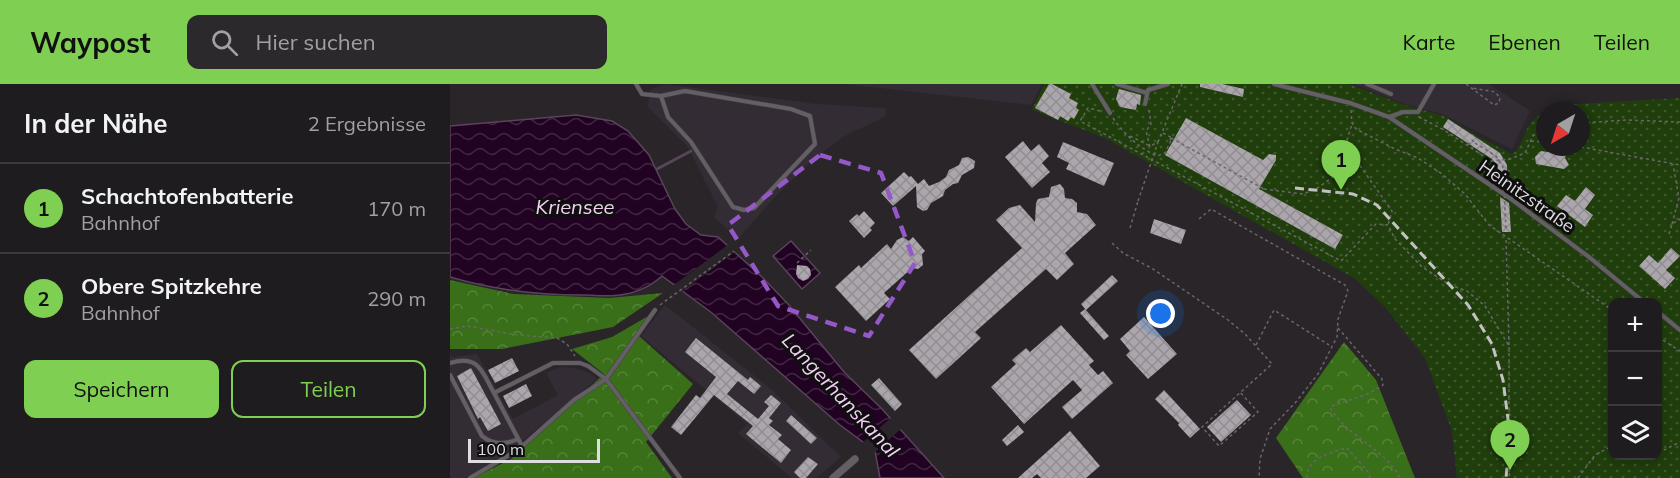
<!DOCTYPE html>
<html lang="de">
<meta charset="utf-8">
<style>
:root{--surface:#1f1c1f;--page:#2c292c;--text:#f1f3f6;--muted:#a1a1a4;--line:#3c3a3d;--accent:#7fd052}
body{margin:0;font-family:Mulish,sans-serif;background:var(--page);color:var(--text)}
.controls{position:absolute;right:18px;bottom:18px;display:grid;overflow:hidden;border-radius:12px;box-shadow:0 3px 9px #0003}
.controls button{width:54px;height:54px;display:grid;place-items:center;padding:0;border:0;border-bottom:2px solid var(--line);background:var(--surface);color:var(--text);font:30px sans-serif}
.compass{position:absolute;left:1086px;top:18px;width:54px;height:54px;border-radius:50%;background:var(--surface);box-shadow:0 3px 9px #0003;rotate:219deg}
.scale{position:absolute;left:18px;bottom:15px;width:132px;box-sizing:border-box;padding-left:6px;border:3px solid #dfdddf;border-top:0;font-size:16px;line-height:21px;white-space:nowrap;color:#dfdddf;-webkit-text-stroke:4px #100f10;paint-order:stroke}
.you{position:absolute;left:711px;top:230px;width:21px;height:21px;margin:-15px;border:4px solid #fff;border-radius:50%;background:#1a73e8;box-shadow:0 0 0 9px #1a73e833}
.badge{display:grid;place-items:center;width:39px;height:39px;border-radius:50%;background:var(--accent);color:#111;font-size:20px;font-weight:700}
.pin{position:absolute;translate:-50% -50px;filter:drop-shadow(0 2px 3px #0008)}
.pin::after{content:'';position:absolute;top:32px;width:21px;height:18px;background:inherit;clip-path:polygon(0 0,100% 0,50% 100%)}
.list{margin:0;padding:0;list-style:none}
h2{display:flex;justify-content:space-between;align-items:center;height:78px;margin:0;padding:0 24px;font-size:26px}
h2 small{font-size:20px;font-weight:400;color:var(--muted)}
.list li{display:grid;grid-template-columns:39px 1fr auto;gap:18px;align-items:center;box-sizing:border-box;height:90px;padding:0 24px;border-top:2px solid var(--line)}
.list b{display:block;font-size:22px;white-space:nowrap}
.list p{margin:0;font-size:20px;white-space:nowrap;color:var(--muted)}
.list em{font-size:20px;font-style:normal;color:var(--muted)}
.actions{display:flex;gap:12px;padding:18px 24px}
.actions a{flex:1;padding:14px 0;border:2px solid var(--accent);border-radius:12px;text-align:center;font-size:21px;color:var(--accent)}
.actions .main{background:var(--accent);color:#111}
.icon{flex:none;width:33px;height:33px;fill:none;stroke:currentColor;stroke-width:2;stroke-linecap:round;stroke-linejoin:round}
.map{position:relative;flex:none;width:1230px;height:394px;overflow:hidden}
header{display:flex;align-items:center;gap:36px;box-sizing:border-box;height:84px;padding:0 30px;background:var(--accent);color:#111}
header strong{font-size:28px}
nav{display:flex;gap:33px;margin-inline-start:auto;font-size:21px}
.search{width:420px;height:54px;background:var(--page);display:flex;align-items:center;gap:15px;box-sizing:border-box;padding:0 21px;border-radius:12px;color:var(--muted);font-size:22px}
main{display:flex}
aside{flex:1;background:var(--surface)}
.map>svg:first-child{display:block}
.built{fill:#342c35}
.forest{fill:url(#forest-crowns)}
.park{fill:url(#park-dots);fill-rule:evenodd}
.water{fill:url(#water-waves);stroke:#5a445b;stroke-width:1.5}
.pier{fill:#292529}
.lines{fill:none;stroke-linecap:round;stroke-linejoin:round}
.stream{stroke:#5a445b;stroke-width:3}
.building{fill:url(#building-cross-hatch)}
.lane-casing{stroke:#434043;stroke-width:5}
.street-casing{stroke:#434043;stroke-width:8}
.path{stroke:#6a666a;stroke-width:1.5;stroke-dasharray:3 3;stroke-linecap:butt}
.lane{stroke:#645f64;stroke-width:4}
.street{stroke:#645f64;stroke-width:7}
.rail{stroke:#c4c1c4;stroke-width:3;stroke-dasharray:9 4.5;stroke-linecap:butt}
.path-bridge{stroke:#6a666a;stroke-width:1.5;stroke-dasharray:3 3;stroke-linecap:butt}
.marked{fill:none;stroke:#9458c7;stroke-width:4.5;stroke-dasharray:12 8;stroke-linejoin:round}
.labels{text-anchor:middle;dominant-baseline:central;stroke-width:6;stroke-linejoin:round;paint-order:stroke}
.street-label{font-size:18px;fill:#dfdddf;stroke:#100f10}
.water-label{font-size:20px;font-style:italic;fill:#f5d0f6;stroke:#100f10}
</style>
<header>
<strong>Waypost</strong>
<div class="search"><svg class="icon" aria-label="search" viewBox="0 0 24 24"><circle cx="10" cy="10" r="6"/><path d="M15 15l6 6"/></svg>Hier suchen</div>
<nav><a>Karte</a><a>Ebenen</a><a>Teilen</a></nav>
</header>
<main>
<aside>
<h2>In der Nähe<small>2 Ergebnisse</small></h2>
<ul class="list">
<li><span class="badge">1</span><div><b>Schachtofenbatterie</b><p>Bahnhof</p></div><em>170 m</em></li>
<li><span class="badge">2</span><div><b>Obere Spitzkehre</b><p>Bahnhof</p></div><em>290 m</em></li>
</ul>
<div class="actions"><a class="main">Speichern</a><a>Teilen</a></div>
</aside>
<div class="map">
<svg width="1230" height="394" viewBox="0 0 1230 394">
<defs>
<pattern id="forest-crowns" width="20" height="18" patternUnits="userSpaceOnUse" patternTransform="scale(1.5)"><rect width="20" height="18" fill="#3a6f19"/><path d="M2 6a3 3 0 1 1 6 0M12 15a3 3 0 1 1 6 0" fill="none" stroke="#56833a"/></pattern>
<pattern id="park-dots" width="8" height="8" patternUnits="userSpaceOnUse" patternTransform="scale(1.5)"><rect width="8" height="8" fill="#1f3e0c"/><path d="M2 2h.1M6 6h.1" fill="none" stroke="#3f592f" stroke-width="1.8" stroke-linecap="round"/></pattern>
<pattern id="water-waves" width="16" height="10" patternUnits="userSpaceOnUse" patternTransform="scale(1.5)"><rect width="16" height="10" fill="#210223"/><path d="M0 5q4-4 8 0t8 0" fill="none" stroke="#412642"/></pattern>
<pattern id="building-cross-hatch" width="8" height="8" patternUnits="userSpaceOnUse" patternTransform="scale(1.5)"><rect width="8" height="8" fill="#aba6ac"/><path d="M0 0l8 8M0 8l8-8" fill="none" stroke="#918d92"/></pattern>
</defs>
<rect width="100%" height="100%" fill="#292529"/>
<path class="built" d="M215 0 366 20 436 24V32L393 53 361 77 323 115 288 155 264 133 268 123 238 63 198 23 200 6Z
M394 0H592L581 21Z
M903 0H1039L1080 27 1062 65 992 30 955 20Z
M215 221 321 305 391 373 366 394H342L288 349 297 340 191 252Z
M0 268 2 273 27 270 63 335 108 311 96 289 111 283 126 284 140 289 147 295 52 374 14 394H0Z"/>
<path class="forest" d="M0 196 63 210 159 214 213 209 163 243 52 265H0Z
M200 231 189 252 243 300 196 358 222 394H23L61 375 154 290 122 265 162 253Z
M894 258 926 296 965 394H853L826 354Z"/>
<path class="park" d="M594 0H899L955 21 994 32 1025 51 1062 70C1075 63 1072 38 1095 28V63H1131V27H1096L1110 21 1230 14V394H1007L1002 347 975 274 935 223 904 194 655 54 582 26ZM1162 219H1208V372H1162Z"/>
<path class="water" d="M126 31 162 37 178 47 199 71 225 125 236 140 251 151 268 153 312 193 338 220 394 288 432 325 494 394H430L425 367 390 341 262 229 212 192C201 202 185 209 170 211 159 213 145 211 133 211 87 211 44 206 0 193V42Z
M341 157 370 189 352 205 323 172Z"/>
<path class="pier" d="M279 160 285 168 250 194 230 209 221 203Z
M443 332 453 343 423 370 411 360Z"/>
<g class="lines">
<path class="stream" d="M207 85 241 67"/>
</g>
<path class="building" d="M599 0H602L621 10 619 14 628 19 626 24 629 26 624 35 621 33 618 37 610 32 608 36 585 24Z
M750 0H772L794 5 793 13 750 3Z
M669 5 691 11 690 21 687 20 686 26 670 23 666 15Z
M736 34 813 76 819 70 826 71V76L809 105 893 151 885 165 715 71Z
M998 35 1050 69 1057 81 1058 108 1049 102 1048 84 1042 75 993 43Z
M573 57 581 67 589 60 599 72 592 79 600 88 582 104 555 73Z
M613 58 664 79 654 102 616 85 619 79 607 73Z
M1091 67 1116 71 1115 74 1119 81 1114 85 1086 80 1085 73Z
M518 73 525 77 524 84 512 91 508 99 503 100 495 106 493 112 481 119 477 126 473 127 467 123 466 102 443 122 431 109 454 88 459 93 461 92 468 100 474 95 479 102 489 98 496 93 499 86 509 81 512 74Z
M610 100 614 105 615 114 622 115 627 119V128L637 130 646 141 615 169 624 180 607 196 596 185 525 248 531 254 486 295 459 266 572 164 546 136 559 124 570 121 585 138 586 119 588 115 599 113 601 103Z
M1136 103 1145 111 1135 125 1143 131 1135 143 1107 122 1116 111 1125 117Z
M1050 113 1059 119 1061 148H1052Z
M414 127 425 139 420 144 422 146 414 154 399 137 407 130 409 132Z
M704 135 736 146 731 160 700 149Z
M453 153 459 157 463 153 475 167 472 170 473 181 468 185 462 184 434 209 440 215 416 237 385 203 409 181 411 184 437 160 441 165 447 156Z
M1221 164 1230 172 1216 186 1225 194 1215 205 1189 182 1199 171 1208 179Z
M347 181 357 182 360 185 361 191 358 195 353 197 348 194 346 190Z
M662 191 668 197 636 226 631 220Z
M635 225 659 252 654 256 630 229Z
M694 233 727 270 698 295 676 271 680 267 670 255Z
M611 241 644 277 639 281 648 291 653 287 663 299 622 335 612 323 632 306 623 296 574 340 541 303 566 280 562 276 576 264 580 268Z
M246 254 298 296 300 293 311 302 304 310 288 297 277 310 308 335 319 322 314 318 321 311 331 319 319 334 323 337 319 341 332 351 328 355 341 366 331 379 296 350 303 342 264 311 231 351 221 343 246 311 250 314 266 293 235 268Z
M62 274 69 287 45 299 38 286Z
M21 284 51 340 38 347 30 333 28 335 7 292Z
M429 294 452 320 445 327 421 301Z
M76 300 82 312 59 324 53 312Z
M714 306 750 345 740 354 728 341 729 339 705 315Z
M787 316 801 331 771 358 757 343Z
M341 331 367 354 361 360 336 337Z
M568 341 574 348 557 362 552 356Z
M620 347 650 382 636 394H591L587 390 582 394H568Z
M358 373 368 380 356 394H350L344 388Z"/>
<g class="lines">
<g class="lane-casing">
<path id="lane" d="M186 0 192 10 211 12 235 7 341 25 360 32 365 60 304 124 294 126 283 123 241 58 218 33 211 12
M642 0 660 29
M667 0 697 9
M824 0 900 19 939 33 1061 115 1139 173 1195 219
M917 0 941 10
M695 20 698 6 718 0
M939 33 953 28H968L984 0
M1208 228 1230 246
M0 279C29 270 32 288 44 309
M0 291 32 352C43 361 55 361 68 355
M72 362 44 309 103 279H130L138 282 156 295 230 394
M20 394 68 366 124 316 156 295 205 226"/>
</g>
<g class="street-casing">
<path id="street" d="M383 394 405 375"/>
</g>
<path class="path" d="M1016 0 1044 21 1049 19 1050 14 1045 8 1022 4
M699 26 701 40 696 47 700 63 708 57
M901 26 902 39 906 45 945 65 968 74 992 90 1015 110 1039 141 1162 226
M650 27 638 24 630 37 891 177 926 140 938 141 945 155 972 183 1000 201 1017 207 1035 222 1059 262V324L1062 353 1059 394
M969 33 994 46 1041 77 1060 75 1075 69 1083 52 1095 44
M663 34C674 50 689 64 707 72L715 69 722 54 719 57 721 54
M1131 39 1177 36 1230 38
M713 49 722 54
M680 52 700 62
M1081 57 1095 58
M708 58 732 0
M1018 61 1022 56 1025 59
M896 62 942 127 938 141
M1131 63 1230 81
M814 105 853 110 866 105 886 91 902 40
M749 135 761 125 895 201 898 207 888 235 887 253 868 290 845 319 820 345 810 375 809 394
M1222 140 1229 114 1223 80
M680 144 688 117
M1219 150 1222 140 1230 135
M1056 156 1059 262
M662 159 673 169 703 185 778 236 795 250 822 280 752 343 769 362 808 328 790 308
M347 179 361 166
M210 221 284 167
M888 244 932 295 933 301C917 313 898 315 880 323 895 352 935 364 950 394
M0 245 18 242 67 251 107 254 117 260 125 272
M1208 253 1230 267
M806 261 824 226 879 261
M1208 366 1212 367 1230 358
M857 394C856 374 882 368 897 364L919 389 920 394
M1128 394 1145 371 1162 362"/>
<use href="#lane" class="lane"/>
<use href="#street" class="street"/>
<path class="rail" d="M845 104 903 110 927 121 1018 221 1042 260 1053 296 1060 351 1056 394"/>
<path class="path-bridge" d="M721 54 814 105
M1025 59 1046 72 1053 83 1056 146
M688 117 708 58"/>
</g>
<path class="marked" d="M370 71 431 89 465 179 419 252 328 222 278 141Z"/>
<g class="labels">
<g class="street-label">
<text transform="translate(1077 112) rotate(35)">Heinitzstraße</text>
</g>
<g class="water-label">
<text x="125" y="122">Kriensee</text>
<text transform="translate(391 311) rotate(47)">Langerhanskanal</text>
</g>
</g>
</svg>
<div class="controls">
<button>+</button>
<button>−</button>
<button><svg class="icon" aria-label="layers" viewBox="0 0 24 24"><path d="M12 4l9 5-9 5-9-5zM3 14l9 5 9-5"/></svg></button>
</div>
<svg class="compass" viewBox="-18 -18 36 36"><path d="M0-13l5 13h-10z" fill="#e53935"/><path d="M0 13l5-13h-10z" fill="#a1a1a4"/></svg>
<div class="scale">100 m</div>
<div class="you"></div>
<div class="pin badge" style="left:891px;top:106px">1</div>
<div class="pin badge" style="left:1060px;top:386px">2</div>
</div>
</main>
